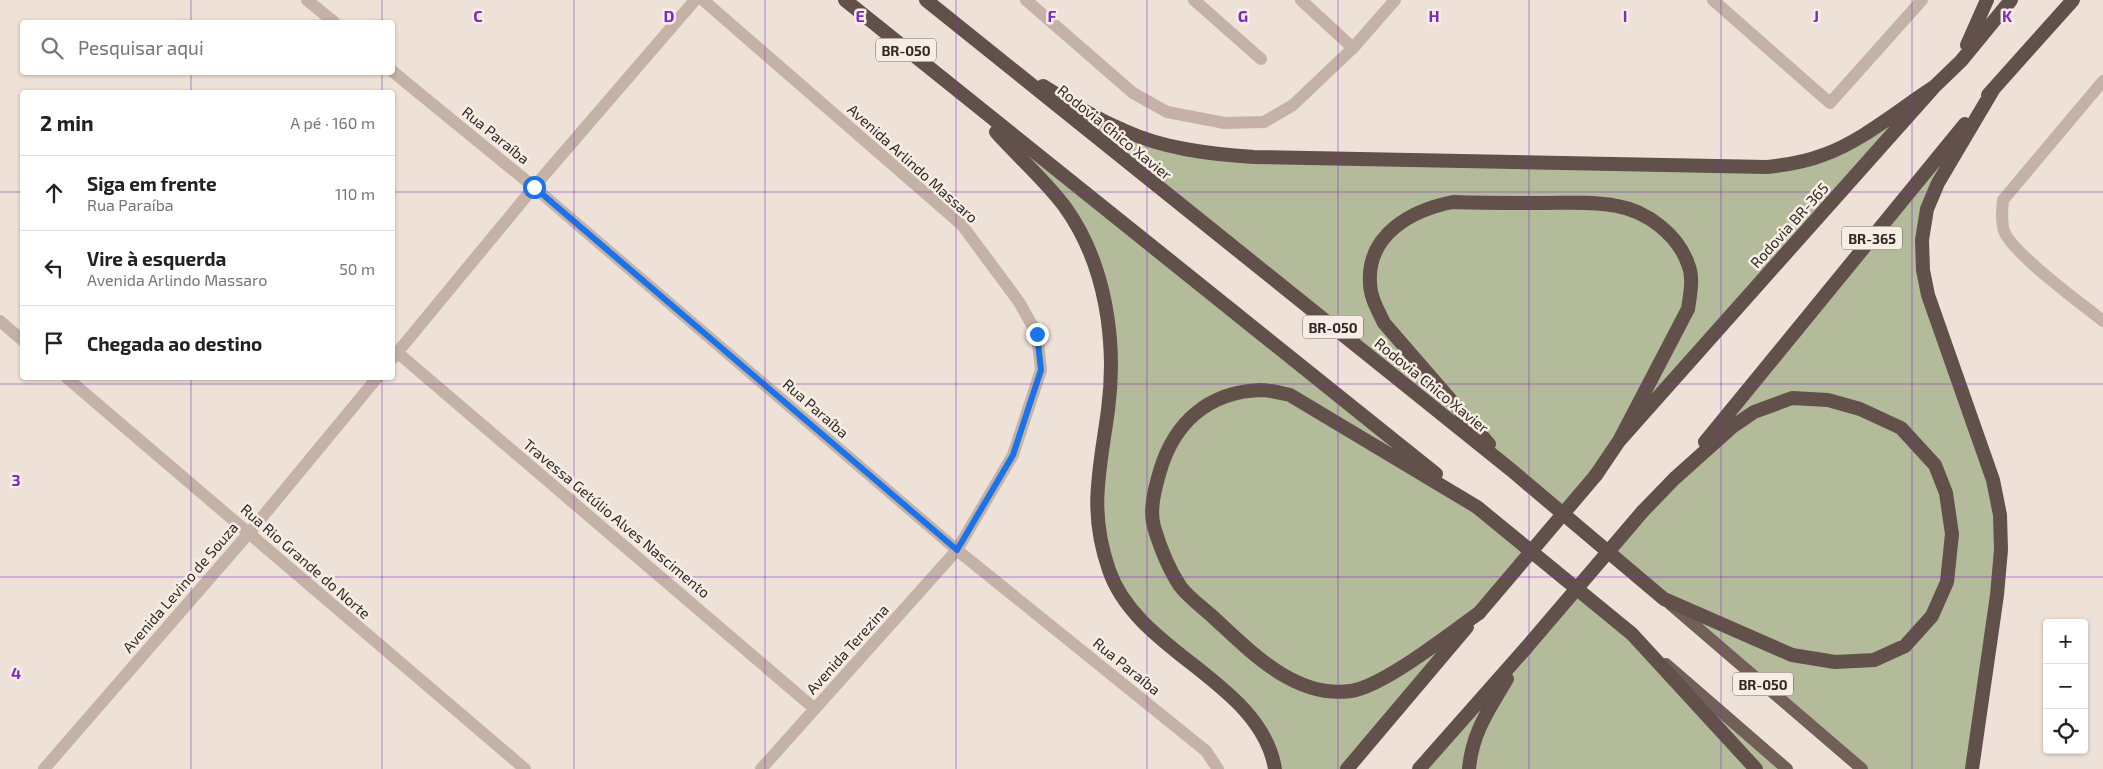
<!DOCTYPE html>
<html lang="pt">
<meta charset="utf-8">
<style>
:root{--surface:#fff;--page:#f2f2f2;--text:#222;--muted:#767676;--line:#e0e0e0}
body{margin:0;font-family:"Exo 2",sans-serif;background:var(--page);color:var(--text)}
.controls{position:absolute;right:15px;bottom:15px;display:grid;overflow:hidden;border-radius:5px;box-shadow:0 1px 4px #0004}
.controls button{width:45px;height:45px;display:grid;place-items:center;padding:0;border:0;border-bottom:1px solid var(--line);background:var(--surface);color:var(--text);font:25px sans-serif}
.stop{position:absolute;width:15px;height:15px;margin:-11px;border:4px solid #1a73e8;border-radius:50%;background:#fff}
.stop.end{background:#1a73e8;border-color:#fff;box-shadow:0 1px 5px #0008}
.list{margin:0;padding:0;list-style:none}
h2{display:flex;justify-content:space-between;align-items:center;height:65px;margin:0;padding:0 20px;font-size:21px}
h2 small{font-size:16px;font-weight:400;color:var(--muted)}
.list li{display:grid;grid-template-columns:32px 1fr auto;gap:15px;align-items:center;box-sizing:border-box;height:75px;padding:0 20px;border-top:1px solid var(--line)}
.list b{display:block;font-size:19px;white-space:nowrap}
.list p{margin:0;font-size:16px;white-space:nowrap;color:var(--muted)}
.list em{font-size:16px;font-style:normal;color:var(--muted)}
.icon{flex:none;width:28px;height:28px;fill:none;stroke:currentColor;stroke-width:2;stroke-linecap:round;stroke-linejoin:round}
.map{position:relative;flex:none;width:2103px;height:769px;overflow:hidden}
.search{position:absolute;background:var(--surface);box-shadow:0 1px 4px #0004;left:20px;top:20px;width:375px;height:55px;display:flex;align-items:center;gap:12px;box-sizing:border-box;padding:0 18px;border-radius:5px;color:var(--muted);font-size:19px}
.panel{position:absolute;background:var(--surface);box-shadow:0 1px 4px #0004;left:20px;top:90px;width:375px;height:290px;border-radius:5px}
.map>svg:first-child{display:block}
.green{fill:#b3bb9a}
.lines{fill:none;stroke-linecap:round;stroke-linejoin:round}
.minor{stroke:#c5b2a6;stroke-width:12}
.primary{stroke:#725f58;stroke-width:12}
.trunk{stroke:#62504b;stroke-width:14}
.trunk-bridge{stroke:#62504b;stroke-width:14}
.route{stroke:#1a73e8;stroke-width:6}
.grid{fill:none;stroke:#7b2cbf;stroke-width:1;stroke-opacity:0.55}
.labels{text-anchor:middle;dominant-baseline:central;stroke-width:5;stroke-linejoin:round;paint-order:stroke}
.shield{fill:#f7ede4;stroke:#6c645f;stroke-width:1}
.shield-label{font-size:14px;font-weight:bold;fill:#312926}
.street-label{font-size:15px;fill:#312926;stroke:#f7ede4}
.grid-label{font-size:16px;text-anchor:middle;font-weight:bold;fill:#7b2cbf;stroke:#f7ede4;stroke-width:5;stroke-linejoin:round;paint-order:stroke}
</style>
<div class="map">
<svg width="2103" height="769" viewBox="0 0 2103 769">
<rect width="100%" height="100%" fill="#eee2d8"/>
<path class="green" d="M999 60 1085 111 1210 154 1734 166 1824 155 1934 87 1566 511Z
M1993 90 1938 183 1923 270 2000 515 1972 769H1862L1611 549 1674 479Z
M967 100 1528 556 1347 769H1275L1256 722 1127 604 1100 543 1108 407 1098 279 1065 207Z
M1578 587 1787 769H1419Z"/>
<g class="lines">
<path class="minor" d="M307 0 334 22
M703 0 962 225 1019 302 1037 334 1041 370 1013 455 957 550 761 769
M1026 0 1133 93 1167 112 1225 123 1264 122 1293 105 1353 48 1395 0
M1194 0 1261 59
M1301 0 1353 48
M1713 0 1830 103 1922 0
M392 71 534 187 957 550 1206 751 1218 769
M2103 81 2003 200C2002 211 2001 221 2004 231 2012 253 2082 304 2103 321
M0 321 22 340
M398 353 815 709
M392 359 534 187 695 0
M67 378 525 769
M44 769 249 533 377 378"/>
<path class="primary" d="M1670 604 1862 769
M1666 664 1787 769"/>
<path class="trunk" d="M845 0 1436 474
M926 0 1510 469 1664 599 1792 655 1835 662 1874 660 1905 646 1932 616 1947 582 1952 534 1946 493 1935 465 1901 428 1860 409 1828 400 1792 398 1754 412 1732 427 1674 479 1643 511
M1967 45 1987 0
M1043 86C1069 102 1095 118 1123 130 1164 149 1210 154 1254 157L1767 167C1786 165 1805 162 1823 155 1861 142 1900 109 1934 87
M1988 95 2073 0
M996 132C1018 157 1045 180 1065 207 1106 264 1117 342 1108 410 1100 470 1088 510 1109 570 1137 653 1261 682 1275 769
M1705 442 1965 124
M1489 444 1384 323C1378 310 1370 297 1370 283 1367 234 1412 210 1453 202 1482 203 1512 203 1541 203 1566 203 1592 201 1617 206 1647 211 1678 235 1688 264 1694 278 1690 295 1688 309L1619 441
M1596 475 1619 441 1934 87 1961 61 2011 0
M1479 613C1449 634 1384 686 1351 691 1295 699 1250 651 1213 617 1202 607 1188 597 1180 586 1168 568 1160 547 1154 527 1149 510 1155 488 1160 471 1174 423 1208 392 1260 390 1270 390 1281 393 1290 395L1477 507 1632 634 1756 769
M1347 769 1467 627
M1419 769 1526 648
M1469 769C1472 733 1489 709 1507 679
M1972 769 1997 595 2001 550 2000 515 1993 480 1928 295 1923 270 1922 240 1927 209 1938 183 1993 90"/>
<path class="trunk-bridge" d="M1479 613 1596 475
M1526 648 1643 511"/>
</g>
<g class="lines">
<path class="route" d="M534 187 957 550 1013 455 1041 370 1037 334"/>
</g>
<path class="grid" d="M191 0V22M382 0V22M574 0V769M765 0V769M956 0V769M1147 0V769M1338 0V769M1529 0V769M1721 0V769M1912 0V769M191 72V92M382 72V92M0 192H22M392 192H2103M191 378V769M382 378V769M0 384H2103M0 577H2103"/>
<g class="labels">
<g class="shield">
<rect x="876" y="38.5" width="60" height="23" rx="4"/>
<rect x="1842" y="226.5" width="60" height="23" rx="4"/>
<rect x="1303" y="315.5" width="60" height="23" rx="4"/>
<rect x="1733" y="672.5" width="60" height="23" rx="4"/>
</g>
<g class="shield-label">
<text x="906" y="50">BR-050</text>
<text x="1872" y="238">BR-365</text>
<text x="1333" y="327">BR-050</text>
<text x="1763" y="684">BR-050</text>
</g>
<g class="street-label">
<text transform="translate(1115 132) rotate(39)">Rodovia Chico Xavier</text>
<text transform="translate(496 135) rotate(39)">Rua Paraíba</text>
<text transform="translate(913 163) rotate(42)">Avenida Arlindo Massaro</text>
<text transform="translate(1789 225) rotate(-48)">Rodovia BR-365</text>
<text transform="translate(1432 385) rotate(39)">Rodovia Chico Xavier</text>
<text transform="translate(816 408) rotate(41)">Rua Paraíba</text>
<text transform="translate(617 518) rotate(40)">Travessa Getúlio Alves Nascimento</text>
<text transform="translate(306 561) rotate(41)">Rua Rio Grande do Norte</text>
<text transform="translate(180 587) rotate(-49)">Avenida Levino de Souza</text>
<text transform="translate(847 649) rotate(-48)">Avenida Terezina</text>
<text transform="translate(1127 666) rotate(39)">Rua Paraíba</text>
</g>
</g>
<g class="grid-label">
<text x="478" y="22">C</text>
<text x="669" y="22">D</text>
<text x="860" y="22">E</text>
<text x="1052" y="22">F</text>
<text x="1243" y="22">G</text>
<text x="1434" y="22">H</text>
<text x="1625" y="22">I</text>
<text x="1816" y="22">J</text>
<text x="2007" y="22">K</text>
<text x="16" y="486">3</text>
<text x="16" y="679">4</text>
</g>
</svg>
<div class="controls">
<button>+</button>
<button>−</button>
<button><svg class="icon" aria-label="locate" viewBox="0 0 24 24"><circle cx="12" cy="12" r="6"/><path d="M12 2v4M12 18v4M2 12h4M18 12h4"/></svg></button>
</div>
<div class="stop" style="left:534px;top:187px"></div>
<div class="stop end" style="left:1037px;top:334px"></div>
<div class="search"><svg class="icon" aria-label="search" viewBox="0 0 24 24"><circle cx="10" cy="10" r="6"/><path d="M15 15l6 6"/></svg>Pesquisar aqui</div>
<section class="panel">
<h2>2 min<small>A pé · 160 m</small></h2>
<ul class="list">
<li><svg class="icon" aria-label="ahead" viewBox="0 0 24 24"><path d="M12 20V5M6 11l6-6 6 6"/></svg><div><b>Siga em frente</b><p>Rua Paraíba</p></div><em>110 m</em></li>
<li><svg class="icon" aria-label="left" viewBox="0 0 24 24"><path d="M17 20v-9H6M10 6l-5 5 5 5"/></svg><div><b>Vire à esquerda</b><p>Avenida Arlindo Massaro</p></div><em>50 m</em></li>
<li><svg class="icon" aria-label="arrive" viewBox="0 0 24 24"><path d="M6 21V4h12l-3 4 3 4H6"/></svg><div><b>Chegada ao destino</b></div></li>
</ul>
</section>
</div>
